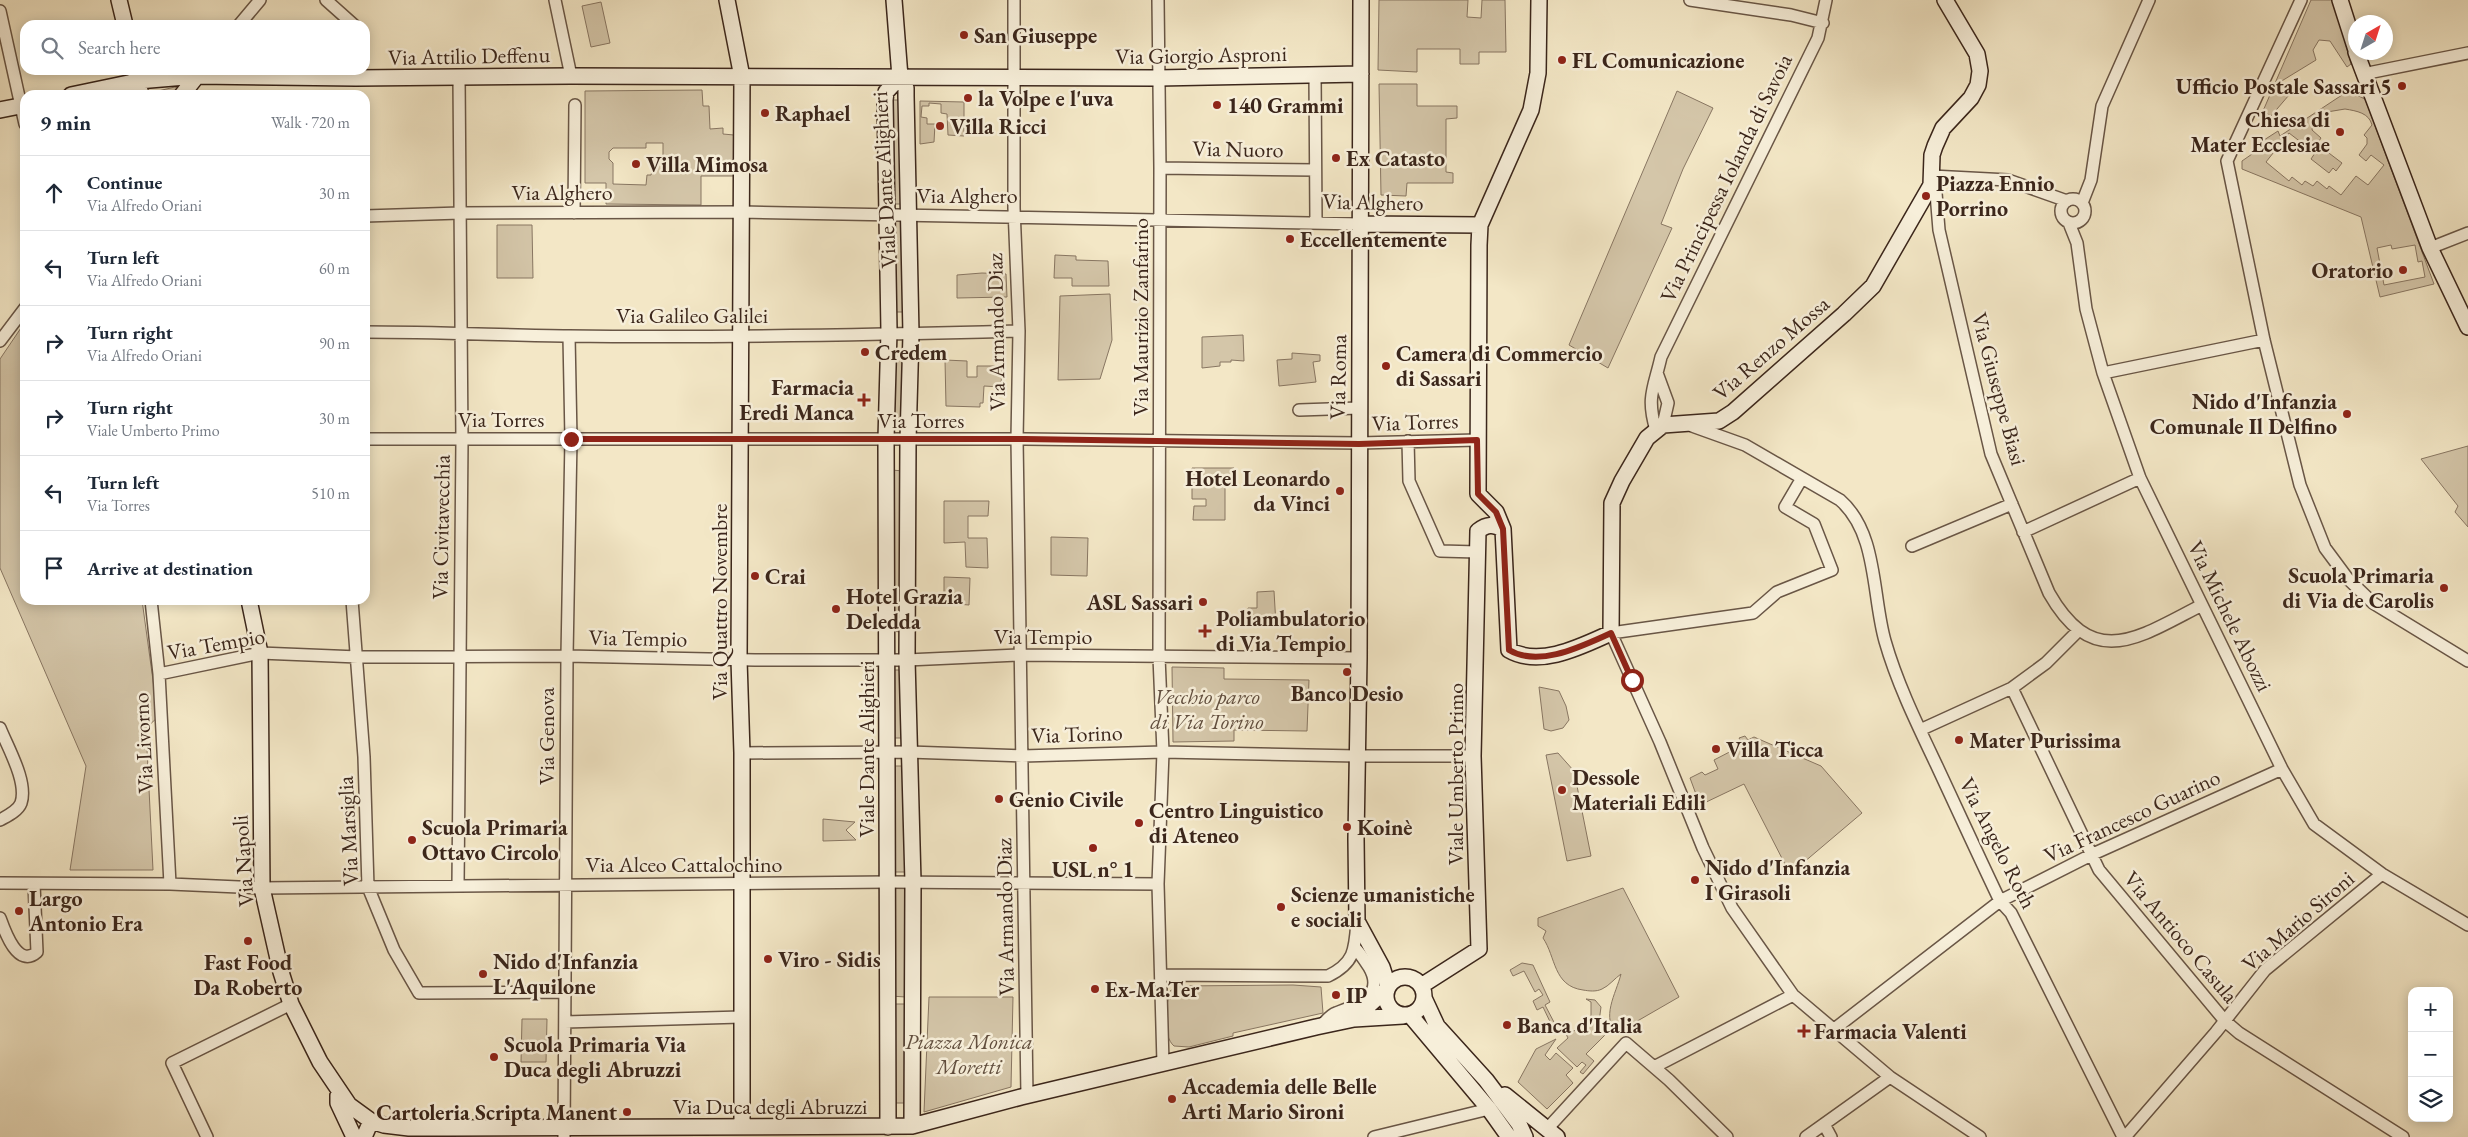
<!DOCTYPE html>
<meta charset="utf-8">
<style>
:root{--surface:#fff;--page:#f6f6f7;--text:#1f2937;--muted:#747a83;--line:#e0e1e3}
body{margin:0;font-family:"EB Garamond",serif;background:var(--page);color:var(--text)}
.controls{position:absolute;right:15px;bottom:15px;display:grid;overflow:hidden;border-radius:10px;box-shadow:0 2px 12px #0003}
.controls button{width:45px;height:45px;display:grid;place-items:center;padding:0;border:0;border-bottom:1px solid var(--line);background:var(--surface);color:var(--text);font:25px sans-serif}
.compass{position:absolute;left:2348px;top:15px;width:45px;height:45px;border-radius:50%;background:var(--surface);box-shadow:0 2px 12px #0003;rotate:39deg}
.stop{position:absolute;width:15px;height:15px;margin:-11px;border:4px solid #8f2418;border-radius:50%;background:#fff}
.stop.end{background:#8f2418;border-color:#fff;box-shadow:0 1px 5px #0008}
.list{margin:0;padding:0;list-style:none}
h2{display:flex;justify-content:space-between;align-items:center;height:65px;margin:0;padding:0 20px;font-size:21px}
h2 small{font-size:16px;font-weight:400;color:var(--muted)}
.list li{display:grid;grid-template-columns:32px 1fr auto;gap:15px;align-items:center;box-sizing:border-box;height:75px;padding:0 20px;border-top:1px solid var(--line)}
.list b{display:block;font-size:19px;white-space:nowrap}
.list p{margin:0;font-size:16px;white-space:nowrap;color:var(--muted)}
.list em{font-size:16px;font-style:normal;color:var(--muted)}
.icon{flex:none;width:28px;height:28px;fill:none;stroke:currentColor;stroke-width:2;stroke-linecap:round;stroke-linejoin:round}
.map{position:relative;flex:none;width:2468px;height:1137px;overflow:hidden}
.search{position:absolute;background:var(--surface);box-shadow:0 2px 12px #0003;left:20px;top:20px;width:350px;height:55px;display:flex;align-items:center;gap:12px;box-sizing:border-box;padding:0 18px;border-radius:15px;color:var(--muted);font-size:19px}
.panel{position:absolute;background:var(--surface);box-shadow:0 2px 12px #0003;left:20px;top:90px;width:350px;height:515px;border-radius:15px}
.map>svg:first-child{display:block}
.green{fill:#d4c6a9;stroke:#887662;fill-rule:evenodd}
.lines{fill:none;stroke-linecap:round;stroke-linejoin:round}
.street-casing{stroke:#695646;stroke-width:14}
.secondary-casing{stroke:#3b261b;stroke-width:18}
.street{stroke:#f7efda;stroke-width:11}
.secondary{stroke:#f7efda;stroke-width:15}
.route{stroke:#8f2418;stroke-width:6}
.poi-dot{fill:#8f2418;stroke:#f7efda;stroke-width:2}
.labels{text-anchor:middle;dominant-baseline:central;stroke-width:5;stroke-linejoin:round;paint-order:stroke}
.poi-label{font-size:22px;font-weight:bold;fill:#3b261b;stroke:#f7efda;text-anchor:start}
.street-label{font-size:22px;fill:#3b261b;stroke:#f7efda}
.park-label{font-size:22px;font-style:italic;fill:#614e3e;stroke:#f7efda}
</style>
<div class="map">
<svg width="2468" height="1137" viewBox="0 0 2468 1137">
<rect width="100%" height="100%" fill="#f3e7c6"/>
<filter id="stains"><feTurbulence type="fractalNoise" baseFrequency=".004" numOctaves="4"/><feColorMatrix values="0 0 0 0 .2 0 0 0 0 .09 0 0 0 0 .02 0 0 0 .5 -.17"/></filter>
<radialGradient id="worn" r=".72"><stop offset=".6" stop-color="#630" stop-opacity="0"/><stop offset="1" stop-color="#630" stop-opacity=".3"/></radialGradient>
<path class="green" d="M1379 0H1468L1467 17 1481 18 1482 0H1505L1506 52H1479V64H1460V49H1417V72L1378 70Z
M2311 0H2334L2351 64 2347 67 2330 41 2319 40 2313 50 2316 60 2280 82 2289 95 2271 116 2263 111Z
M601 2 610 43 591 47 582 6Z
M1379 84H1417V106H1457V118L1446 119V172L1453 173V183H1407L1406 196 1381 195Z
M175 87 179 89 175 95H159L158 91Z
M702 90 703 106H709L710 129 723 128V134L734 135 735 159 731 161V169L735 172V176H701V205L606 204V183H585V91ZM646 143H663V160H659V164H654L651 175H647L646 185 613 184V163L609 159V152L613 148H646Z
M1677 91 1713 108 1683 169 1661 224 1672 228 1608 368 1569 345Z
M2348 91 2365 99 2434 284 2380 297 2361 217 2242 169V161L2265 145 2264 140 2278 131 2280 136ZM2345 109C2357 111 2369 113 2372 125L2364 135 2367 138V144L2359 155 2366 161 2371 155 2384 165 2368 185 2356 176 2341 195 2329 186 2327 189 2317 181 2313 186 2305 181 2302 185 2292 177 2289 181 2266 162 2289 133 2315 153 2311 159 2329 173 2333 168 2336 171 2342 163 2317 144 2321 138 2312 130 2313 124 2327 112ZM2391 245 2392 249 2415 245 2418 262 2422 261 2425 277 2384 285 2377 248Z
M892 100H903L902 204H891Z
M920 101 964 102V136L948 135 947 114 941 113V104L929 103V106H922L921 117 927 118V124H935L934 142 920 144Z
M902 219 904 312H892L890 220Z
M497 225H532L533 278H497Z
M1055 255 1076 256V260L1108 261 1109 286H1072V278H1054Z
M982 273 1006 274 1007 297 957 298V275Z
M1110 294 1112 340 1100 379 1058 380 1060 296Z
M25 322V600H142L158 717 146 728 153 870H70L86 766 0 568V359Z
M1243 335 1244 361 1231 360V362H1220V366L1202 368V337Z
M893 350H907L904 422 890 421Z
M1292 353 1320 355V361L1313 362 1316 382 1279 386 1277 360 1292 359Z
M945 360 967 361V377H977V366H1002L1001 387 984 386 983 403H980V407L946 406Z
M2468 446V527L2455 512 2458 506 2421 459Z
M1192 468H1234V487H1225V520H1193L1194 506H1206V499H1192Z
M891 470 904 471 902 632 889 631Z
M944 501H989L988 516H968V538H987L988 568 966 567 965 542 944 543Z
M1051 537 1088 538 1087 576 1051 575Z
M944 577 970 578 969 605 944 603Z
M1274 591 1276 625H1248V608H1257V592Z
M1172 667 1224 668V679L1309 680 1307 731 1234 730V741L1173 742Z
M891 670H904V738H891Z
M1539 687 1559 691 1566 706 1569 720 1563 728 1551 731 1544 729Z
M1745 736 1748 740 1754 737 1821 766 1862 813 1790 874 1744 784 1700 805 1690 778 1702 772 1705 775 1718 769 1714 760 1743 745 1739 738Z
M1558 753 1574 771 1591 856 1567 861 1546 755Z
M890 766H904L905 872H891Z
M823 819 855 822 846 830 856 840 823 841Z
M892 888H908L906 997 890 996Z
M1623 888 1679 997 1627 1027 1618 1035C1600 1018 1616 994 1621 974 1615 978 1609 986 1602 989 1596 992 1589 991 1583 990 1553 986 1556 957 1543 938L1546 931 1538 926V918Z
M1522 963 1533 965 1550 1002 1545 1005 1556 1026 1553 1028 1543 1007 1537 1010 1533 1001 1543 995 1539 989 1535 992 1524 971 1513 976 1510 970Z
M1293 985 1321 987 1323 1013 1233 1033V1036L1189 1047 1174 1046C1162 1036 1166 1005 1170 991L1178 986Z
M929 997H1013L1011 1087 924 1112Z
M1586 999 1595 1000 1601 1007 1599 1022 1605 1035 1586 1054 1594 1061 1583 1074 1580 1072 1586 1065 1582 1062 1577 1067 1557 1048 1568 1038 1566 1034 1591 1024V1002Z
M890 1004H906V1103H891Z
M522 1019H547L546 1062H521Z
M1556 1039 1545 1055 1550 1060 1556 1053 1573 1068 1566 1075 1573 1083 1547 1109 1518 1082 1536 1049Z"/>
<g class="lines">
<g class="street-casing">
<path id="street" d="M326 0 354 25
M555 0 571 76
M1014 0V208L1019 331 1017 439 1027 1096
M1158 0 1160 168 1159 657 1163 752 1158 884 1163 1063
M1690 0 1791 15 1823 23
M2301 0 2227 161 2264 340 2300 485 2325 548 2348 579 2373 603 2468 661
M0 11 25 124
M239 25 260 0
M1315 74 1316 223
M2363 74 2468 53
M1160 168 1315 170
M1932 176 2008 180 2067 201
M1931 185 1936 193 1939 230 1991 454 2049 593C2094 672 2139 637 2202 605
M2061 211a12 12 0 1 1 24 0a12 12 0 1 1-24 0Z
M2082 203 2091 180 2102 106 2149 0
M574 213 575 105
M365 216 460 213 742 212 1361 224
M2069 223 2077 243 2086 309 2103 373 2140 478 2282 769 2314 824 2382 874 2468 925
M2430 248 2468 233
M365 332C433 332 501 335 569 336 719 338 869 335 1019 331
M0 341 25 308
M1657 373 1668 403 1663 425
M2103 373 2264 340
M1299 410 1359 408
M1692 426 1745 445 1840 500C1878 533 1872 596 1885 641 1897 683 1917 724 1936 764 1957 809 1978 855 2000 901L2011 913 2123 1137
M1656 430C1646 397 1654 388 1661 357L1818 38 1826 0
M365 439H1025L1359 443 1477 440
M1408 441 1409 481 1440 551 1478 552
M1802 478 1785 507 1814 524 1832 570 1777 592 1753 613 1611 633 1660 742 1703 848 1732 908 1793 995 1890 1077 1980 1137
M2023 532 2140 478
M1912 546 2012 504
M151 600 159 674 170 884
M352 600 364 757 368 887 394 950 419 993 566 992
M159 674 260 653 358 657 567 656 755 660H907L1020 655 1359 658
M2012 688 2099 870 2225 1021 2239 1033 2403 1137
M0 728C8 748 28 782 21 803 18 811 7 816 0 820
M1920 730 2012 688 2046 663 2078 631
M742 753 909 752 1022 756 1163 752 1357 756H1473
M0 883 170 884 262 888 888 882 1158 884
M458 886 462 440 459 78
M0 918C5 932 18 969 37 952L34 884
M1162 975 1328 976C1355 963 1355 949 1357 921
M565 1022 741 1017
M1321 1026C1325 1022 1330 1015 1336 1013 1357 1005 1386 996 1369 967 1364 960 1361 954 1355 948
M1833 1030 2000 901 2093 854 2282 769
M1654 1067 1793 995
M1824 1124 1831 1137
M1547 1129 1626 1043 1669 1080 1727 1137
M207 1137 172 1063 291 1004
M564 1137 567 656 571 439 569 336
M1374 1137 1489 1109
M1806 1137 1890 1077
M2125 1137 2216 1032 2265 970 2382 874"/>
</g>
<g class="secondary-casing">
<path id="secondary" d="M119 0 125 25
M727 0 742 77 739 660 742 753V1127
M894 0 900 77 906 88V96L911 334 908 440 907 660 913 882 912 1126
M1361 0 1359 658 1356 839 1357 921 1382 967 1388 986
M1539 0 1538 73 1531 110 1480 225 1479 245 1478 494 1496 512 1503 529 1509 650C1540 668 1582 646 1611 633L1612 503 1622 481 1647 438 1663 425 1719 421 1733 412 1844 314 1873 286 1931 185 1932 155 1935 146 1943 128 1971 98 1978 85 1980 71 1977 54 1945 0
M2340 0 2356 50
M2356 52 2430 248 2468 327
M135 70 141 95
M71 95 138 81 197 76 356 78 571 76 1158 78 1361 74
M182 95 197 76
M0 110 25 105
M1361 224 1480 225
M249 600 260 653 262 888 281 972 291 1004 320 1062 349 1105 371 1121 384 1125 409 1128H447L912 1126 1021 1097 1316 1027 1354 1019 1403 1016
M1386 996a19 19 0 1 1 38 0a19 19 0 1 1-38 0Z
M1421 986 1479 949 1473 756 1478 531C1487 524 1493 524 1503 529
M1424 998 1437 1026 1486 1080 1519 1124 1525 1137
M1347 1015 1366 1008 1387 989
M1410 1015 1489 1109 1509 1137
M338 1095V1103L354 1137
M1505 1095 1557 1137
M888 1127 886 439 889 331 885 100 886 92 900 77
M364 1137 371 1121"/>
</g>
<use href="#street" class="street"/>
<use href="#secondary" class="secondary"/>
</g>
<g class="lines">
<path class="route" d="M571 439H1025L1359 444 1477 440 1478 494 1496 512 1503 529 1509 650C1539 668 1582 646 1611 633L1632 680"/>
</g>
<g class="poi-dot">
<circle cx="964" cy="35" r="5"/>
<circle cx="1562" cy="60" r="5"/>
<circle cx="2402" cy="86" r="5"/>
<circle cx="968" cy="98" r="5"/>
<circle cx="1217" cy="105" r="5"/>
<circle cx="765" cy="113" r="5"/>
<circle cx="940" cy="126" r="5"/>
<circle cx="2340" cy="132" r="5"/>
<circle cx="1336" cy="158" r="5"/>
<circle cx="636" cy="164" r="5"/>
<circle cx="1926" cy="196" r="5"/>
<circle cx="1290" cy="239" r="5"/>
<circle cx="2403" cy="270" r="5"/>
<circle cx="865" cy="352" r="5"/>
<circle cx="1386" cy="366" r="5"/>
<path d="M861.5 392.5h5v5h5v5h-5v5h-5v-5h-5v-5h5z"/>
<circle cx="2347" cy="414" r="5"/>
<circle cx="1340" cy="491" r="5"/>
<circle cx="755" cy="576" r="5"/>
<circle cx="2444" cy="588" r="5"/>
<circle cx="1203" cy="602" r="5"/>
<circle cx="836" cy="609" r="5"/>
<path d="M1202.5 623.5h5v5h5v5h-5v5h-5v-5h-5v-5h5z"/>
<circle cx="1347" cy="672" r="5"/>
<circle cx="1959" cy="740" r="5"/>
<circle cx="1716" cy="749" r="5"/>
<circle cx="1562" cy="790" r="5"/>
<circle cx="999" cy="799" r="5"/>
<circle cx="1139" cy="823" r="5"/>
<circle cx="1347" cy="827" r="5"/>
<circle cx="412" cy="840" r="5"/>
<circle cx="1093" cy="848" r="5"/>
<circle cx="1695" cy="880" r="5"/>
<circle cx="1281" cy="907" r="5"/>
<circle cx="19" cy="911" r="5"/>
<circle cx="248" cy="941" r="5"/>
<circle cx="768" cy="959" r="5"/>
<circle cx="483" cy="974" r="5"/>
<circle cx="1095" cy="989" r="5"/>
<circle cx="1336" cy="995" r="5"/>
<circle cx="1507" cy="1025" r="5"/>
<path d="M1801.5 1023.5h5v5h5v5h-5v5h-5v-5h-5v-5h5z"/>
<circle cx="494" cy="1057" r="5"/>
<circle cx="1172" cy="1099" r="5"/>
<circle cx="627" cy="1112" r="5"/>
</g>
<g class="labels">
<g class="poi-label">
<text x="974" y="35">San Giuseppe</text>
<text x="1572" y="60">FL Comunicazione</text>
<text x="2392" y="86" text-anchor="end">Ufficio Postale Sassari 5</text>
<text x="978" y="98">la Volpe e l'uva</text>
<text x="1227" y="105">140 Grammi</text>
<text x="775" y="113">Raphael</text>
<text x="2330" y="119" text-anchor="end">Chiesa di<tspan x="2330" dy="25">Mater Ecclesiae</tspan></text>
<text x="950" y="126">Villa Ricci</text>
<text x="1346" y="158">Ex Catasto</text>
<text x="646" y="164">Villa Mimosa</text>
<text x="1936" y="183">Piazza Ennio<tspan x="1936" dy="25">Porrino</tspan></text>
<text x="1300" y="239">Eccellentemente</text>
<text x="2393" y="270" text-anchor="end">Oratorio</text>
<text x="875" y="352">Credem</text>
<text x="1396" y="353">Camera di Commercio<tspan x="1396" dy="25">di Sassari</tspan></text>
<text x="854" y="387" text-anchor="end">Farmacia<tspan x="854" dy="25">Eredi Manca</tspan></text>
<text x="2337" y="401" text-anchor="end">Nido d'Infanzia<tspan x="2337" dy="25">Comunale Il Delfino</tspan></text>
<text x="1330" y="478" text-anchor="end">Hotel Leonardo<tspan x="1330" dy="25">da Vinci</tspan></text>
<text x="2434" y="575" text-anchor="end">Scuola Primaria<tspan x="2434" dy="25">di Via de Carolis</tspan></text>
<text x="765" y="576">Crai</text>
<text x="846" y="596">Hotel Grazia<tspan x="846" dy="25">Deledda</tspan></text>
<text x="1193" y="602" text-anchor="end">ASL Sassari</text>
<text x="1216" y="618">Poliambulatorio<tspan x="1216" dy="25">di Via Tempio</tspan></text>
<text x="1347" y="693" text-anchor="middle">Banco Desio</text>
<text x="1969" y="740">Mater Purissima</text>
<text x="1726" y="749">Villa Ticca</text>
<text x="1572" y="777">Dessole<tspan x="1572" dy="25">Materiali Edili</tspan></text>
<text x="1009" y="799">Genio Civile</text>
<text x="1149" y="810">Centro Linguistico<tspan x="1149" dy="25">di Ateneo</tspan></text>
<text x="422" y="827">Scuola Primaria<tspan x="422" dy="25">Ottavo Circolo</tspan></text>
<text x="1357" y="827">Koinè</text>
<text x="1705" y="867">Nido d'Infanzia<tspan x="1705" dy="25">I Girasoli</tspan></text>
<text x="1093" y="869" text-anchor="middle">USL n° 1</text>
<text x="1291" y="894">Scienze umanistiche<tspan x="1291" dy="25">e sociali</tspan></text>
<text x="29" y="898">Largo<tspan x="29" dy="25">Antonio Era</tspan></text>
<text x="778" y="959">Viro - Sidis</text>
<text x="493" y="961">Nido d'Infanzia<tspan x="493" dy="25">L'Aquilone</tspan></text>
<text x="248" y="962" text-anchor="middle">Fast Food<tspan x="248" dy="25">Da Roberto</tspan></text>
<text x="1105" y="989">Ex-Ma.Ter</text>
<text x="1346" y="995">IP</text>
<text x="1517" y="1025">Banca d'Italia</text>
<text x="1814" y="1031">Farmacia Valenti</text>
<text x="504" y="1044">Scuola Primaria Via<tspan x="504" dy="25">Duca degli Abruzzi</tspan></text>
<text x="1182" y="1086">Accademia delle Belle<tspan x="1182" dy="25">Arti Mario Sironi</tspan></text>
<text x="617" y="1112" text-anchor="end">Cartoleria Scripta Manent</text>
</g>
<g class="street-label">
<text transform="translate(1201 55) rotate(-1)">Via Giorgio Asproni</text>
<text transform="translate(469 56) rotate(-1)">Via Attilio Deffenu</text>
<text transform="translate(1238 149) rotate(1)">Via Nuoro</text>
<text transform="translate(1726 178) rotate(-64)">Via Principessa Iolanda di Savoia</text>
<text transform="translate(884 180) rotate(-93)">Viale Dante Alighieri</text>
<text x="562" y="192">Via Alghero</text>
<text x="967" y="195">Via Alghero</text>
<text transform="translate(1373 202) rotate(1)">Via Alghero</text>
<text x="692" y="315">Via Galileo Galilei</text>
<text transform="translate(1140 317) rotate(-90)">Via Maurizio Zanfarino</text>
<text transform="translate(996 332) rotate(-91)">Via Armando Diaz</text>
<text transform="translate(1771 348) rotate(-41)">Via Renzo Mossa</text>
<text transform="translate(1338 377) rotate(-89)">Via Roma</text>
<text transform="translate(1999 389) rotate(75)">Via Giuseppe Biasi</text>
<text x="501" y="419">Via Torres</text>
<text x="921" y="420">Via Torres</text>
<text transform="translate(1415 422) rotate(-2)">Via Torres</text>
<text transform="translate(441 527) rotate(-89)">Via Civitavecchia</text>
<text transform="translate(719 602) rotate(-90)">Via Quattro Novembre</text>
<text transform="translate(2230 616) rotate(64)">Via Michele Abozzi</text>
<text x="1043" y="636">Via Tempio</text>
<text transform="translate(638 638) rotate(1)">Via Tempio</text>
<text transform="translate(216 644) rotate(-10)">Via Tempio</text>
<text transform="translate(1077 734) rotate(-2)">Via Torino</text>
<text transform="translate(546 736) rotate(-90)">Via Genova</text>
<text transform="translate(143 743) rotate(-93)">Via Livorno</text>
<text transform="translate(866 749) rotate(-90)">Viale Dante Alighieri</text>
<text transform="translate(1455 774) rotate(-90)">Viale Umberto Primo</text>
<text transform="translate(2132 816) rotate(-25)">Via Francesco Guarino</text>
<text transform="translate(348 831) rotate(-93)">Via Marsiglia</text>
<text transform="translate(1998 843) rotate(63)">Via Angelo Roth</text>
<text transform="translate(243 861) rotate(-94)">Via Napoli</text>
<text x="684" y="864">Via Alceo Cattalochino</text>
<text transform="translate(1005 917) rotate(-91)">Via Armando Diaz</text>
<text transform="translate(2298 921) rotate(-41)">Via Mario Sironi</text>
<text transform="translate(2181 937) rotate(50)">Via Antioco Casula</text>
<text x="770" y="1106">Via Duca degli Abruzzi</text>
</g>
<g class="park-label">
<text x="1207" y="696">Vecchio parco<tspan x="1207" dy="25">di Via Torino</tspan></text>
<text x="969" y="1041">Piazza Monica<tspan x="969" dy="25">Moretti</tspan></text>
</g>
</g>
<rect width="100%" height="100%" filter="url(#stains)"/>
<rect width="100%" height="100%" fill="url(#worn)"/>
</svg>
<div class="controls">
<button>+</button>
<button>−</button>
<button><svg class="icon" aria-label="layers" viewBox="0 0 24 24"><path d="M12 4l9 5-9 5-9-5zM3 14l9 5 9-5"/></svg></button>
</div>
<svg class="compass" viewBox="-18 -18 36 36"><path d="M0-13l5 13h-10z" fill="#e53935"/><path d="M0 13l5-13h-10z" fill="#747a83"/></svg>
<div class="stop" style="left:1632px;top:680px"></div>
<div class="stop end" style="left:571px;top:439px"></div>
<div class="search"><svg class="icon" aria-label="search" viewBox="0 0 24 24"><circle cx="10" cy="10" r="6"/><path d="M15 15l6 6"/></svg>Search here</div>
<section class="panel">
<h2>9 min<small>Walk · 720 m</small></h2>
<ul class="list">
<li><svg class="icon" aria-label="ahead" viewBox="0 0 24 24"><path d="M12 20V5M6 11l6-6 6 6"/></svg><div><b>Continue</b><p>Via Alfredo Oriani</p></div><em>30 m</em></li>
<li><svg class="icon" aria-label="left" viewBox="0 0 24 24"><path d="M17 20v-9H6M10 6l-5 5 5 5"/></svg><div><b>Turn left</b><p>Via Alfredo Oriani</p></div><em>60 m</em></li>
<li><svg class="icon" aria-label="right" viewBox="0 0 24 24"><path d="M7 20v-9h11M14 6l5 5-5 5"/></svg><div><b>Turn right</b><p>Via Alfredo Oriani</p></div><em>90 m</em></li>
<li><svg class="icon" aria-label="right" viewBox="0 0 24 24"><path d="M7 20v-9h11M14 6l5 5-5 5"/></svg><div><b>Turn right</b><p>Viale Umberto Primo</p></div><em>30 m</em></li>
<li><svg class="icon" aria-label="left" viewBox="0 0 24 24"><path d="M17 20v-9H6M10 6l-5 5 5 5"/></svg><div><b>Turn left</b><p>Via Torres</p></div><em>510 m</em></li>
<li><svg class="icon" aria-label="arrive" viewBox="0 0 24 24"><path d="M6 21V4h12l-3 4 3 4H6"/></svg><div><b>Arrive at destination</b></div></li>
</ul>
</section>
</div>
